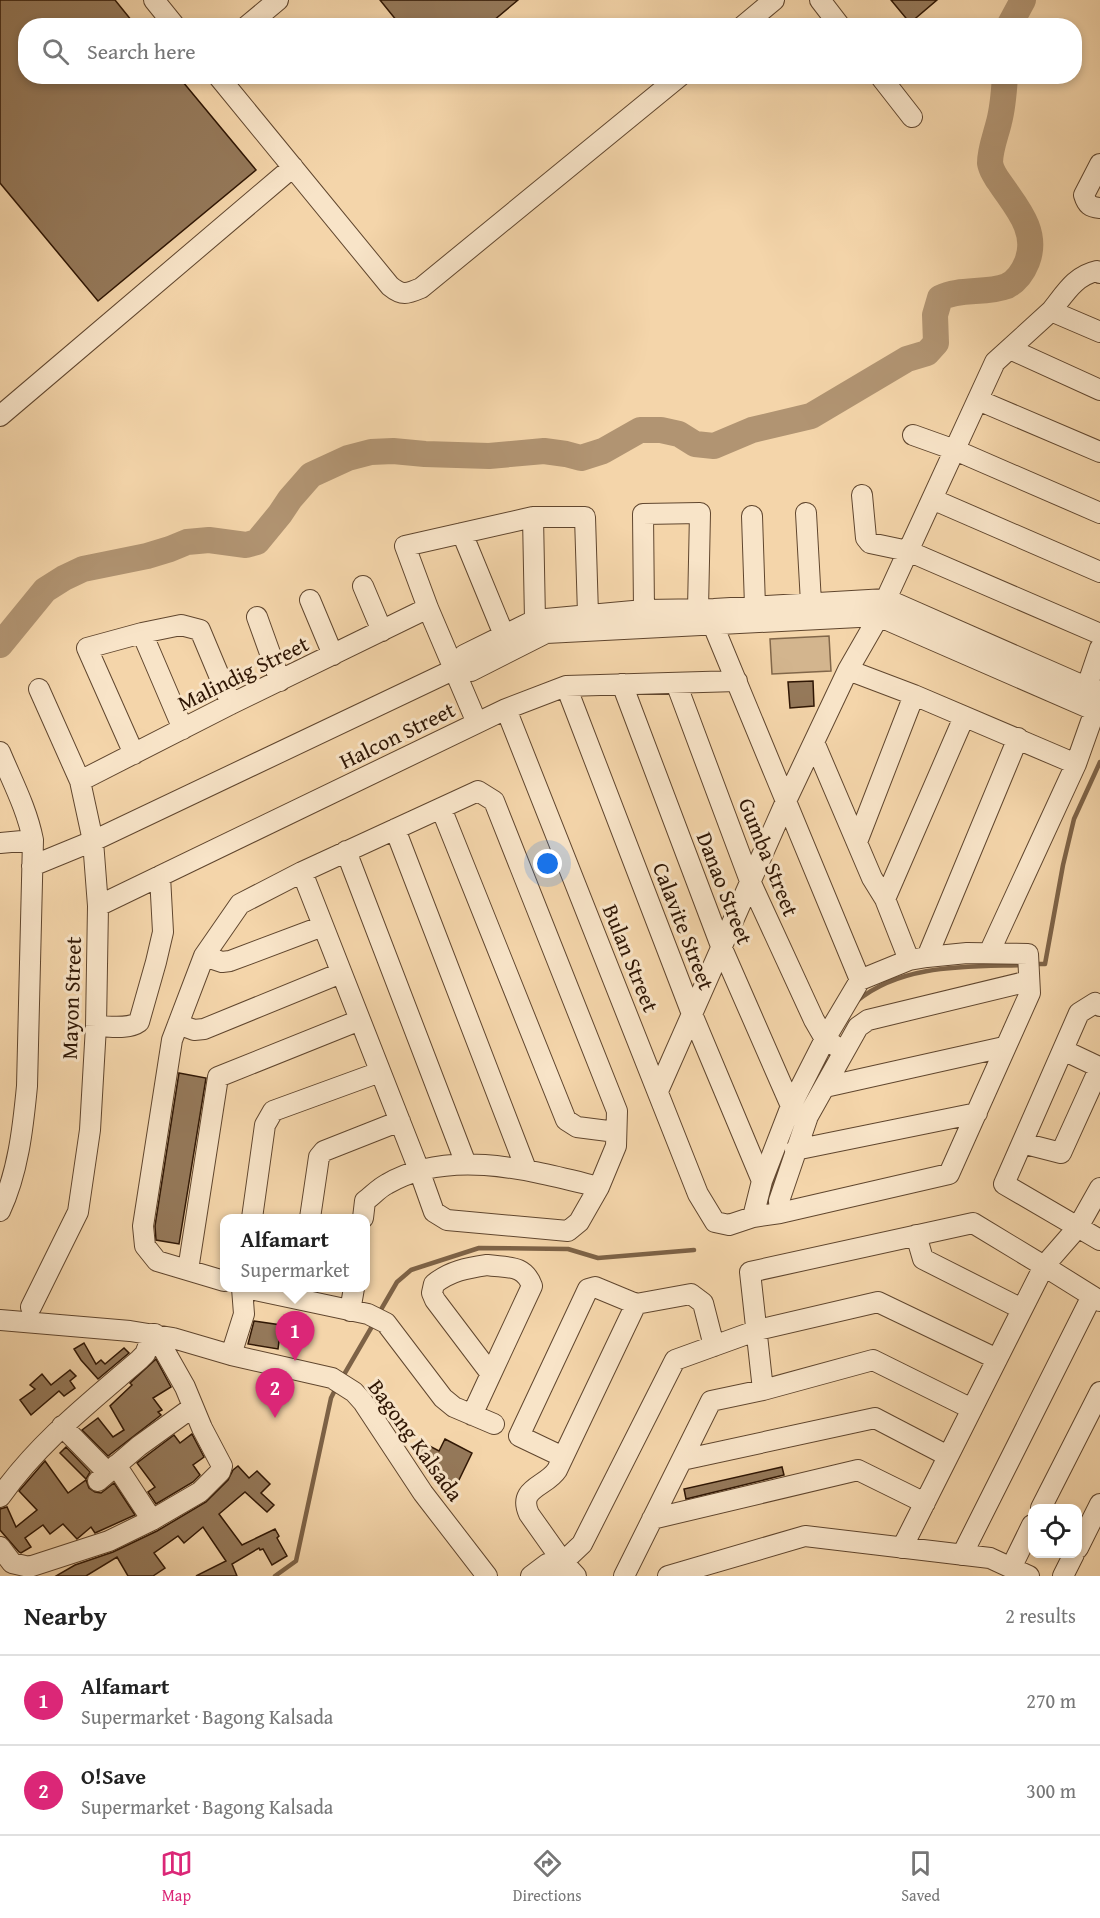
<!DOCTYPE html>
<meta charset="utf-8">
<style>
:root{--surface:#fff;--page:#f2f2f2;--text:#222;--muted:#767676;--line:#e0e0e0;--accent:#db2777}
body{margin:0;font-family:"Gentium Book Plus",serif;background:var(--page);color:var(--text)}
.controls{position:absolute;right:18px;bottom:18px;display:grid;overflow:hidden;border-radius:12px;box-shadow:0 3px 9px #0003}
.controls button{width:54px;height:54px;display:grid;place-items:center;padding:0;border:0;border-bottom:2px solid var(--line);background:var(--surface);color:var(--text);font:30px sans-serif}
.you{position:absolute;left:548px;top:864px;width:21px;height:21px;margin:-15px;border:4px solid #fff;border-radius:50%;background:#1a73e8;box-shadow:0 0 0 9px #1a73e833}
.badge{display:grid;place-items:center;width:39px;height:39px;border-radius:50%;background:var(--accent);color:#fff;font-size:20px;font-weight:700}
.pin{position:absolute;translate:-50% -50px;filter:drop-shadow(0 2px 3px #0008)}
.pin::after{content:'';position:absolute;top:32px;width:21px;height:18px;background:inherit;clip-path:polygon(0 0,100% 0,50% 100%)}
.popup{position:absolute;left:220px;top:1214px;width:150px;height:78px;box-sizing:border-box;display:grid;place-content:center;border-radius:12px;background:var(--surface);filter:drop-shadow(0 2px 4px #0005);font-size:20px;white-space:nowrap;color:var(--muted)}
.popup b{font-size:22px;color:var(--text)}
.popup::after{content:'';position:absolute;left:50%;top:100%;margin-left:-12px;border:12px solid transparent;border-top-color:var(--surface)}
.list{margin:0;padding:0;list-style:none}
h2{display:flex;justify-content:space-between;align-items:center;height:78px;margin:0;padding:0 24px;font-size:26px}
h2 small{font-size:20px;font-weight:400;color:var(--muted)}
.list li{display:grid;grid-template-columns:39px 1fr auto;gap:18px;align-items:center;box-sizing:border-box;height:90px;padding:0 24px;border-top:2px solid var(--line)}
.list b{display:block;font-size:22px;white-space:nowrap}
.list p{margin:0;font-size:20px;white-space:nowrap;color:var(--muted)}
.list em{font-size:20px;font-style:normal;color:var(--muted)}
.icon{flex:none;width:33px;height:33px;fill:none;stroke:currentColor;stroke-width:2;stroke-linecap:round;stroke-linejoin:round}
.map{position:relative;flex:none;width:1100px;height:1576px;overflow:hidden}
.search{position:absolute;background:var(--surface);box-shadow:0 3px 9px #0003;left:18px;right:18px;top:18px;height:66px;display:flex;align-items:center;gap:15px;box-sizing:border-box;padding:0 21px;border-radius:24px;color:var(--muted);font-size:22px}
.sheet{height:258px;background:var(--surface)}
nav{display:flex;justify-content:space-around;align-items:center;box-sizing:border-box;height:84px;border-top:2px solid var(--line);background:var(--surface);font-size:16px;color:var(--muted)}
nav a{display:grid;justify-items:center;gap:3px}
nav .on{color:var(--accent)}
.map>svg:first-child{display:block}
.green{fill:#d3b58e;stroke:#816649;stroke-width:1.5}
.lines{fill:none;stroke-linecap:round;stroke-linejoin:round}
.stream{stroke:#7d6246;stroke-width:4.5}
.river{stroke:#b19472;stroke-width:26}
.building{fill:#95795a;stroke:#2f1604;stroke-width:1.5}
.minor-casing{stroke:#60462e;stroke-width:22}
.minor{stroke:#f8e4c8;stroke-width:20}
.labels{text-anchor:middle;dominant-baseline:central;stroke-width:6;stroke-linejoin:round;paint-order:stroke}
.street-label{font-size:22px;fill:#2f1604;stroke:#f8e4c8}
</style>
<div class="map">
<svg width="1100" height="1576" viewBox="0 0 1100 1576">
<rect width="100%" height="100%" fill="#f4d5aa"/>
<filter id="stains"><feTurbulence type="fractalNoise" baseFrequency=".00333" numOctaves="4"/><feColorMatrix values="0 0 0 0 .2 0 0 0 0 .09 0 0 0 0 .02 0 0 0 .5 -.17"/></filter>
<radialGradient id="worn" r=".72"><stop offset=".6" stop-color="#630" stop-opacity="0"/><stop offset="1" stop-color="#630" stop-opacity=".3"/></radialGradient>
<path class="green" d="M829 636 831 671 772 674 770 639Z"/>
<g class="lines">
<path class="stream" d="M1033 964H1045L1063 865 1074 819 1100 762
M857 1001C903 963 969 967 1025 965
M767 1207 786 1145
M379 1313 397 1282 411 1270 479 1248 568 1249 598 1258 694 1250
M342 1378 374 1323
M275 1576 296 1561 331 1398 336 1388"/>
<path class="river" d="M1009 26 1023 0
M0 645 45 590 64 578 83 569 147 556 170 549 187 542 209 540 246 545 257 542 280 514 290 499 311 475 348 458 371 452 393 451 425 454 489 456 544 451 566 454 581 458 603 451 640 430H661L679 434 695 444 714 446 752 430 811 416 907 359 927 353 936 343 935 315 940 298C960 288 985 294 1007 286 1017 281 1023 272 1027 262 1039 231 1016 207 1000 183 996 178 991 169 990 163 990 149 996 135 999 122 1003 107 1004 92 1005 76"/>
</g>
<path class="building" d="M0 0H115L136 26H26V76H178L256 170 98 301 0 183Z
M380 0H518L487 26H401Z
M891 0H937L910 23Z
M813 681 814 706 790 708 788 682Z
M179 1073 206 1078 179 1244 156 1240 155 1226Z
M254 1321 281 1325 278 1349 248 1344Z
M84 1343 96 1364 101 1360 105 1364 124 1348 129 1353 98 1379 81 1360 74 1349Z
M156 1359 171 1387 153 1398 162 1410 158 1412 161 1415 108 1456 82 1430 98 1418 113 1437 124 1430 110 1406 132 1385 130 1383Z
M70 1370 76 1376 70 1381 75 1388 64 1396 59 1391 31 1415 20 1400 35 1389 30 1385 42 1374 51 1385Z
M192 1434 204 1457 193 1465 200 1475 193 1482 156 1504 148 1492 155 1487 137 1463 174 1435 180 1443Z
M445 1439 472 1453 457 1484 429 1470 434 1462 414 1453 420 1441 439 1451Z
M66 1447 90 1472 86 1479 60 1453Z
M45 1461 68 1493 86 1480 89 1488 95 1492 101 1493 114 1483 135 1515 95 1533 91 1527 77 1539 63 1524 50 1534 43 1525 25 1538 31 1547 21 1553 19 1552 0 1530V1509L7 1507 16 1527 37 1510 19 1491Z
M238 1466 249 1478 257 1471 270 1484 261 1493 274 1505 267 1512 245 1492 219 1514 242 1545 275 1529 279 1536 277 1538 287 1556 272 1565 263 1549 260 1550 259 1548 232 1564 237 1576H196L226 1561 203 1527 184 1543 178 1536 154 1553 165 1568 153 1576H128L117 1557 86 1576H56L75 1565 113 1552 157 1531 206 1502 228 1480 233 1470Z
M782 1467 784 1475 686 1499 684 1489Z"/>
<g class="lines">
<g class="minor-casing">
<path id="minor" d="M154 0 175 26
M820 0 840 26
M247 26 278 0
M743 26 774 0
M218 76 390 286C402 296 407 294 421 288L680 76
M880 76 912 117
M1100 164 1084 195C1087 205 1090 207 1100 208
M1100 273 1097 271C1074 276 1065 294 1051 311L1100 332
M1010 349 1100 390
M978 400 1100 452
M0 416 293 167
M913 435 955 450 1100 513
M862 495 866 538 870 543 908 551 1100 634
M932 499 1100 572
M806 513 811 603
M752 516 755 606
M533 517 535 620
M462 533 504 635
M363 586 382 631
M310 600 333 655
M644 610 643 514 700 513 698 609
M257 617 280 681
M713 625 860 980
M142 633 183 729
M455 669 464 655 535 620 644 610 714 609 886 599 1086 687 1100 691
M848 670 914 695 1076 764 989 953
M676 683 750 881 814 1020 825 1039 843 1051
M622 684 721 946 791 1106
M566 686 692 1014 762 1181
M1083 698 1100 648
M506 709 698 1194 715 1222 729 1225 753 1217 780 1213 949 1174 1030 993 1028 954 967 953 927 957 909 960 860 980 825 1039 791 1106 762 1181 753 1217
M477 723 428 608 405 546 533 517H585L588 614
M814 742 872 878 885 899 964 717
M0 752C12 781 27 809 33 840L27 1086C23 1128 18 1173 0 1211
M134 754 87 648 142 633 181 625 200 630 231 704
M1076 764 1099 699
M80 781 231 704 428 608
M441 808 566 1120 577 1127 616 1132
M395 829 526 1169
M857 842 914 695
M0 843 33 840
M346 851 466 1164
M32 866 93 841 455 669 471 671 546 633 878 616 1096 711
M885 899 909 960
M98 906 506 709 566 686 737 681
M204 956 222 962 230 961 323 926
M927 957 1018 738
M1100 1006 1095 1003 1079 1013 1004 1184 1100 1240
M178 1024 194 1030 204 1029 341 973
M96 1026C109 1026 128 1030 139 1022L156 962 163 932 160 876
M1063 1050 1099 1067
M825 1087 1004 1047
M658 1091 786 801 848 670 875 623 995 362 1051 311
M1022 1143 1061 1153 1100 1067
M795 1150 977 1113
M1100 1188 1078 1227 1044 1266 1100 1301
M780 1213 779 1201 808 1116 858 1027 868 1020 1029 981
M252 1218 265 1125 273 1111 380 1072
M310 1218 319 1157 324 1151 400 1121
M363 1218 365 1201C372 1196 379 1188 387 1184 450 1147 533 1171 599 1187
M916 1235 923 1259 1022 1309
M487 1265C508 1268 524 1264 532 1286L491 1374 435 1300 432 1293 434 1284C450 1271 467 1268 487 1265Z
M188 1270 218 1077 360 1020
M224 1281 157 1261 145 1246 143 1226 172 1040 204 956 240 904 302 872 478 791 494 801 617 1111 616 1146 599 1187 579 1222 568 1231 447 1220 434 1212 419 1170 302 872
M246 1288 368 1314 386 1323 443 1398 454 1407 494 1424
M31 1307 78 1212 90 1130 96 1026 98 906 93 841 80 781 39 689
M350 1311 354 1288
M0 1320 130 1331 173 1338 231 1355 332 1378 354 1392 363 1402 423 1493 487 1576
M231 1355 244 1314 242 1288
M763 1390 750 1272 973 1223 1044 1266 902 1548
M472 1415 491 1374
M62 1426 107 1472
M563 1457 519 1436 588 1289 595 1287 636 1304 691 1294 703 1303 714 1346
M682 1460 875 1418 948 1456
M116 1465 152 1520
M98 1481 139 1446 193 1407
M0 1497C38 1443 89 1403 139 1360L145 1354 153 1334
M1041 1508 1100 1392
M652 1519 858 1470 925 1503
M0 1547 12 1563 29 1567 109 1541 152 1520 200 1492 220 1472 222 1466 202 1428 185 1387 155 1334
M1078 1548 1100 1504
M962 1555 1092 1296
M1011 1568 1032 1525
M531 1576 547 1564 563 1562
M553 1576 563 1562 582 1544 675 1360 758 1330 878 1302 997 1359
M576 1576 563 1562 529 1514C517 1488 546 1487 557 1470L636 1304
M624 1576 711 1401 763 1390 873 1360 972 1409
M668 1576 805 1536 990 1558 1029 1576
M1063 1576 1074 1554"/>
</g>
<use href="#minor" class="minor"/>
</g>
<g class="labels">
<g class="street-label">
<text transform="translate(243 673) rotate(-26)">Malindig Street</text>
<text transform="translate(397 735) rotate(-26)">Halcon Street</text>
<text transform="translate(769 857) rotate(68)">Gumba Street</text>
<text transform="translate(725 888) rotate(69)">Danao Street</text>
<text transform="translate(684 926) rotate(69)">Calavite Street</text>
<text transform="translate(631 958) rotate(68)">Bulan Street</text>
<text transform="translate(71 998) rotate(-88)">Mayon Street</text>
<text transform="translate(416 1440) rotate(54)">Bagong Kalsada</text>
</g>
</g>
<rect width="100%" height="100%" filter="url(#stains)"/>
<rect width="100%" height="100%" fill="url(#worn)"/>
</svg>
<div class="controls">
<button><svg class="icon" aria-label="locate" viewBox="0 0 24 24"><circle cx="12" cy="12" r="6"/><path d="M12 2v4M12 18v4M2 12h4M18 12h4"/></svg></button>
</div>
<div class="you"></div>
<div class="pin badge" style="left:295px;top:1361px">1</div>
<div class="popup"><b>Alfamart</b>Supermarket</div>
<div class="pin badge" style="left:275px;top:1418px">2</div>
<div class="search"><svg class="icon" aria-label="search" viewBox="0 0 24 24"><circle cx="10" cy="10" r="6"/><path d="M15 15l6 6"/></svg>Search here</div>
</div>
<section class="sheet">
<h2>Nearby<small>2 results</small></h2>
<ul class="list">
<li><span class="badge">1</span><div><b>Alfamart</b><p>Supermarket · Bagong Kalsada</p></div><em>270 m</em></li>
<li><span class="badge">2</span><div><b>O!Save</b><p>Supermarket · Bagong Kalsada</p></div><em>300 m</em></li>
</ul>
</section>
<nav>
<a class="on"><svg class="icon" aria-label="map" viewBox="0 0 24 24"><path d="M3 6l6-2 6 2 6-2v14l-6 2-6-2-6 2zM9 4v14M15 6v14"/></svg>Map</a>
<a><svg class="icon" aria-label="directions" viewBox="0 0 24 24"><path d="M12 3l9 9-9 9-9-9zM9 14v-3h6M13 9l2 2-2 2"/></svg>Directions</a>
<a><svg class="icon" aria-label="saved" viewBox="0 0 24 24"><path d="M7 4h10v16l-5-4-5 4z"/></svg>Saved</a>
</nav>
